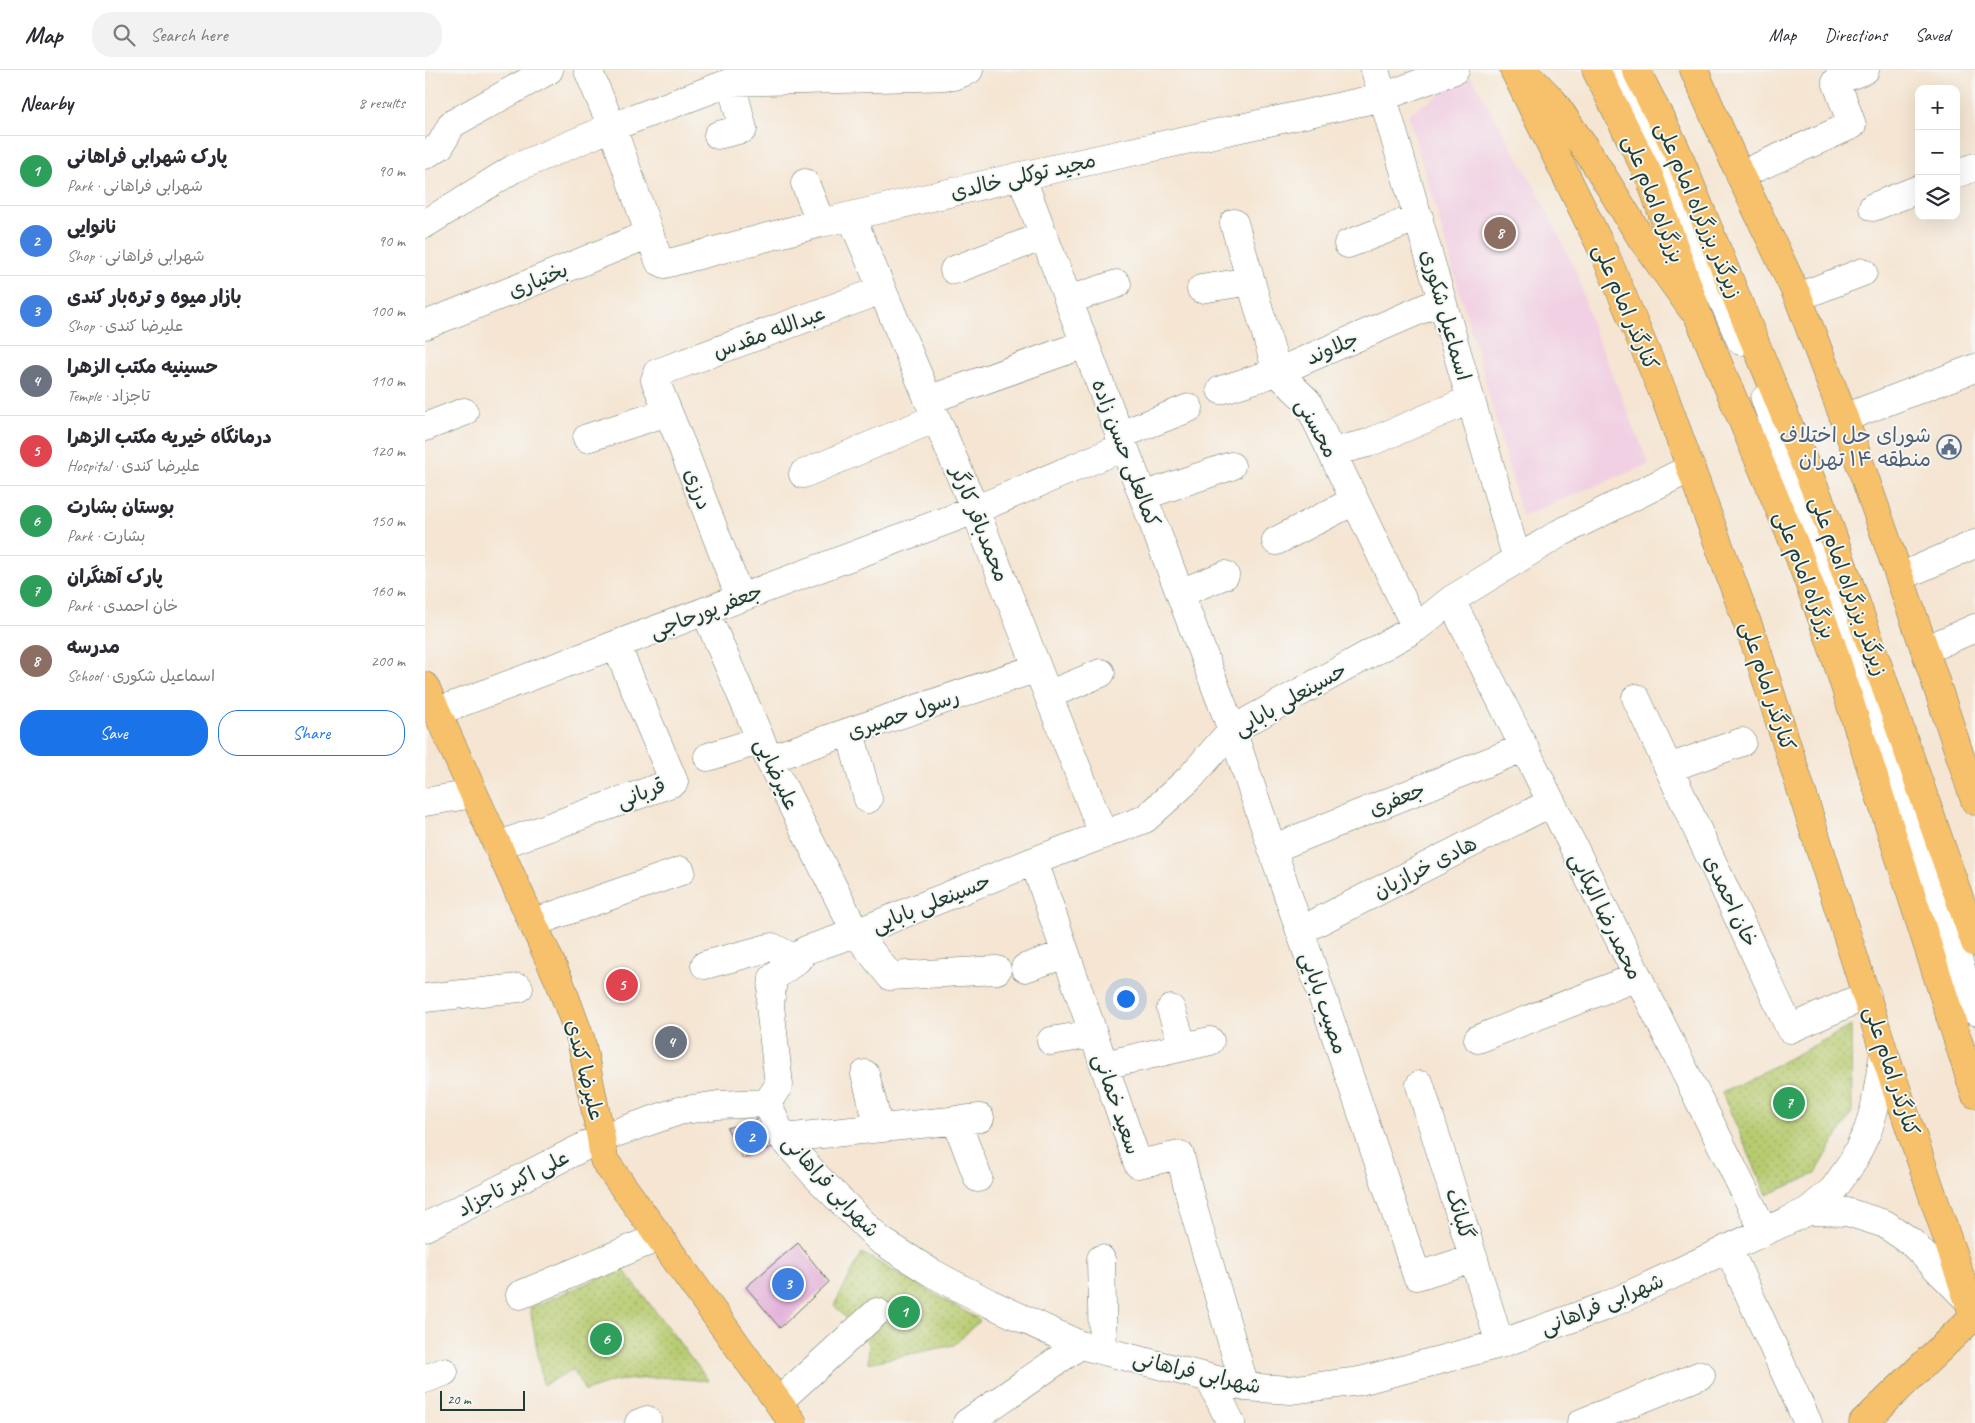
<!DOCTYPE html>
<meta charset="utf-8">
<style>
:root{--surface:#fff;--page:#f2f2f3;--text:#2b2b33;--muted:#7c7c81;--line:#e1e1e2;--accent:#1a73e8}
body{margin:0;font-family:Caveat,"Playpen Sans Arabic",sans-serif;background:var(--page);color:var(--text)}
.controls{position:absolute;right:15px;top:15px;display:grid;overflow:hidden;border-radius:10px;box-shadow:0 5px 20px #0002}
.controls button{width:45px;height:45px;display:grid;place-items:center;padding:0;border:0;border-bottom:1px solid var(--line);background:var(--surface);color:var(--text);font:25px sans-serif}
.scale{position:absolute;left:15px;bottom:12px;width:85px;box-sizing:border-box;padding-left:5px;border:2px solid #1f3d34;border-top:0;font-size:14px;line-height:18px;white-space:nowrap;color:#1f3d34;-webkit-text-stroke:4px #f6f6f2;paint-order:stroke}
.you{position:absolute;left:700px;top:928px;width:18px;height:18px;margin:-12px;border:4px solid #fff;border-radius:50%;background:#1a73e8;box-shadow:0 0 0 8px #1a73e833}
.badge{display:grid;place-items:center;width:32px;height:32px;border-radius:50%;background:var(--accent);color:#fff;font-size:16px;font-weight:700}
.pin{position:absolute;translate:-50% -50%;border:2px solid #fff;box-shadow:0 1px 5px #0006}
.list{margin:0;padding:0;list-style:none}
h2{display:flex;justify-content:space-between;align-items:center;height:65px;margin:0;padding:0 20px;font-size:21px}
h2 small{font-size:16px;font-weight:400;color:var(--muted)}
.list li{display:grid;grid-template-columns:32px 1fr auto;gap:15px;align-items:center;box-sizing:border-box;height:70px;padding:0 20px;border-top:1px solid var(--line)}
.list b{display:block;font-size:19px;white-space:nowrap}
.list p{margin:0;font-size:16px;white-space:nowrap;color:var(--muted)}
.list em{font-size:16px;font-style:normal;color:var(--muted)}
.actions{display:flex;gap:10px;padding:15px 20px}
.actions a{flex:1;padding:11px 0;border:1px solid var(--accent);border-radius:20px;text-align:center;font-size:18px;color:var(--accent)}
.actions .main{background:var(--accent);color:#fff}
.icon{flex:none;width:28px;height:28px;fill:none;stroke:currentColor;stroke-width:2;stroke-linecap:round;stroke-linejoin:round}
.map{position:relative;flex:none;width:1550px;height:1353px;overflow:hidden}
header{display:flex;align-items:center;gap:30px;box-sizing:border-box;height:70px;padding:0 25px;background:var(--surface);border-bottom:1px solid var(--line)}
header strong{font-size:24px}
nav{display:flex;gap:28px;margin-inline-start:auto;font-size:18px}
.search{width:350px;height:45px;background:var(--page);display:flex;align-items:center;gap:12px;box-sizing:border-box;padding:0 18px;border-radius:20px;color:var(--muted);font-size:19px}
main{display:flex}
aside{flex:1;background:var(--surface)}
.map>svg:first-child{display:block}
.built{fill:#f1d0e3}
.park{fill:url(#park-dots);stroke:#6b8452}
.building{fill:#e1aad7}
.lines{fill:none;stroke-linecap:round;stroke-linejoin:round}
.minor-casing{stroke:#6a786b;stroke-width:29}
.major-casing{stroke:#6a786b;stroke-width:29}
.highway-casing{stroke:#6a786b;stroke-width:29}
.minor{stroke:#fff;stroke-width:28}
.major{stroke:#f7c06b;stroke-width:28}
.highway{stroke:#f7c06b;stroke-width:28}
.labels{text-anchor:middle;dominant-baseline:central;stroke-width:4;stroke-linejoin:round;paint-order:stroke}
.street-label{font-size:21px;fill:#1f3d34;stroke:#f6f6f2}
.service-label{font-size:21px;fill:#4e5e75;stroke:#f6f6f2;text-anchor:end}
</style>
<header>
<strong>Map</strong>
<div class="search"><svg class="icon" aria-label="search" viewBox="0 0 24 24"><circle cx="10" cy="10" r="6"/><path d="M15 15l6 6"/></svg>Search here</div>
<nav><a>Map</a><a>Directions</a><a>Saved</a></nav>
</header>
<main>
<aside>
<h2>Nearby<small>8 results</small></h2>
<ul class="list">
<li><span class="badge" style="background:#2e9e5b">1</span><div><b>پارک شهرابی فراهانی</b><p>Park · شهرابی فراهانی</p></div><em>90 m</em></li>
<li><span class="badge" style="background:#3f7fe0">2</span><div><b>نانوایی</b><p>Shop · شهرابی فراهانی</p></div><em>90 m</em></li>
<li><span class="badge" style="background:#3f7fe0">3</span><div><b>بازار میوه و تره‌بار کندی</b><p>Shop · علیرضا کندی</p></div><em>100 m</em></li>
<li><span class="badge" style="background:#6b7280">4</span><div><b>حسینیه مکتب الزهرا</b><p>Temple · تاجزاد</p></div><em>110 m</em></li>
<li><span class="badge" style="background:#e0444e">5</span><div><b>درمانگاه خیریه مکتب الزهرا</b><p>Hospital · علیرضا کندی</p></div><em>120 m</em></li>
<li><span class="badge" style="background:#2e9e5b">6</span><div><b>بوستان بشارت</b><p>Park · بشارت</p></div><em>150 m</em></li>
<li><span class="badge" style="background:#2e9e5b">7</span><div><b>پارک آهنگران</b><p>Park · خان احمدی</p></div><em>160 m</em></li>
<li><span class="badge" style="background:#8d6e63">8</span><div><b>مدرسه</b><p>School · اسماعیل شکوری</p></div><em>200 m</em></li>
</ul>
<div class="actions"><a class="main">Save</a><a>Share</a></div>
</aside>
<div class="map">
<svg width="1550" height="1353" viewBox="0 0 1550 1353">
<defs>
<pattern id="park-dots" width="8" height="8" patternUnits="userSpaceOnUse" patternTransform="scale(1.25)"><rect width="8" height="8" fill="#b7cb6f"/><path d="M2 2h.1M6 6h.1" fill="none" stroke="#94a65c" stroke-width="1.8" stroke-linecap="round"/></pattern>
</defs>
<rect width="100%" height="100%" fill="#f6f6f2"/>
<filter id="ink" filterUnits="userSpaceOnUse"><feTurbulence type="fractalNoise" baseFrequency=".02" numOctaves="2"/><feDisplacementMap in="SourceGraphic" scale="10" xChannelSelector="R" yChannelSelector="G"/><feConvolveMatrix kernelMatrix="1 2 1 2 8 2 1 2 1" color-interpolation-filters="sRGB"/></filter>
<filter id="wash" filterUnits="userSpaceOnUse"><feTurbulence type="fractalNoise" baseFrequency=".0096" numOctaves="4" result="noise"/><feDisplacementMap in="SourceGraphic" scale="20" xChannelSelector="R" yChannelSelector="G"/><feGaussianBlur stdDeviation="1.12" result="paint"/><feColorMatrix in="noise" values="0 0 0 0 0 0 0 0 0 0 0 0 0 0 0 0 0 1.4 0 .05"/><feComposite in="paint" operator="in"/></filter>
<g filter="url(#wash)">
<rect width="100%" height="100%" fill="#f5e5d2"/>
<path class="built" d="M1046 6 1112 121 1153 206 1168 258 1224 394 1097 446 1058 302 983 44Z"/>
<path class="park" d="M1426 956 1427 1042 1390 1104 1342 1125 1297 1023Z
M437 1183 555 1250 529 1275 443 1293 444 1273 409 1235Z
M197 1198 284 1311 235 1307 190 1311 160 1321 148 1300 118 1315 105 1238Z"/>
<g id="blocks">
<path class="building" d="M336 1048 350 1076 318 1089 302 1058Z
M373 1173 404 1212 355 1258 321 1217Z"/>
</g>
</g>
<g filter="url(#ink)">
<use href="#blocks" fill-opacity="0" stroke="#6a786b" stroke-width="1"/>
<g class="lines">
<g class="minor-casing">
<path id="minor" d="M163 0 187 57 234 191 240 194 396 153 596 106 958 27 1030 0
M950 0 1092 489
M1191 0 1211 34 1316 271
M293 65 318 59 306 12
M0 85 15 76 27 54 124 0
M1531 104 1550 97
M1315 105 1427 55 1411 11 1440 0
M596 106 807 660 992 1206 1049 1188
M380 113 396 153
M1448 137 1494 119
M426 146 550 440 678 764
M809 153 852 302 882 331 991 558
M0 154 88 99 187 57 306 12 529 6 544 0
M923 174 994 147
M529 200 619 166
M776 219 826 211
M1373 227 1438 202
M643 230 692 214
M0 255 91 219 224 164
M232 303 457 220
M230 310 257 376 315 528
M796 320 852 302 1016 231
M1340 329 1429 573 1550 941
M503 330 660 274
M1419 348 1550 298
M0 357 39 342
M695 365 764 338
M162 368 243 342
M907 382 943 373 1045 330
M378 404 511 348
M718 426 806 396
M851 471 929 431
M1475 507 1550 474
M755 523 800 505
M1026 530 1339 1161
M280 541 344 689 431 863 465 906 572 900
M1500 580 1550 558
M623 625 676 603
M1211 628 1365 959 1442 925
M11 642 550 440 684 383
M425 662 443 729
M283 687 336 670
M344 689 612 598
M1244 698 1317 672
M0 732 48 724
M72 776 249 712 191 575
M847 779 1098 678
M609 791 713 1094 755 1085 767 1134 820 1317
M107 853 256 801
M875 861 1125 733
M280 895 347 877 372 890
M600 898 640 884
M0 928 94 918
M746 939 758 977
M1053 969 1212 907
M626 971 668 964
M679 995 785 971
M440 1004 454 1058
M995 1015 1075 1274
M342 1033 358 1068 391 1106 455 1170 507 1203 564 1233 655 1275 820 1317 865 1320 935 1311 1075 1274 1181 1236 1383 1141 1408 1120 1427 1093 1443 1060 1450 1036 1459 982
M342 1033 354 1015 345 936 348 908 372 890 381 880 431 863 609 791 720 749 765 708 807 660 991 558 1026 530 1135 463 1266 398
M531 1050 553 1108
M358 1068 555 1048
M1383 1141 1422 1142 1460 1154 1486 1172 1542 1229
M0 1157 176 1068 254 1041 293 1035 342 1033
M1303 1178 1383 1353
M676 1189 678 1281
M95 1225 234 1167
M784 1308 806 1353
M0 1309 19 1302
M353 1332 452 1242
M214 1353 222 1350
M542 1353 655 1275
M1156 1353 1276 1305"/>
</g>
<g class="major-casing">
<path id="major" d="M1089 0 1182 189 1239 325 1331 577 1459 982 1550 1250
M1098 0 1128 31 1170 93 1216 168 1267 239
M1269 0 1315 105 1373 227 1419 348 1500 580 1550 731
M0 616 135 913 156 970 176 1068 179 1090 368 1353
M1438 1353 1549 1246"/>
</g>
<g class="highway-casing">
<path id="highway" d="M1171 0 1225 108 1274 248 1371 478 1406 573 1550 1024
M1211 0 1250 77 1399 441 1550 873"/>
</g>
<use href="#minor" class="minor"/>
<use href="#major" class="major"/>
<use href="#highway" class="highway"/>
</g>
</g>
<defs>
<g id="civic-ring" transform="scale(1.25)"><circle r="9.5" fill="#f6f6f2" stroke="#5c6f8a" stroke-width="1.5"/><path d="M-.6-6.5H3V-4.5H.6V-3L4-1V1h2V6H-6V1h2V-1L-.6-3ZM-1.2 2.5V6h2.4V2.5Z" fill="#5c6f8a"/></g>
</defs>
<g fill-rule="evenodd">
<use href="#civic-ring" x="1524" y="377"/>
</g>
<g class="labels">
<g class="street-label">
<text transform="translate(598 106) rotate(-13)">مجید توکلی خالدی</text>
<text transform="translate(1229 129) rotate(69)">بزرگراه امام علی</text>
<text transform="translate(1274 140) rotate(67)">زیرگذر بزرگراه امام علی</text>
<text transform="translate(113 210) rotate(-22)">بختیاری</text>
<text transform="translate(1201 237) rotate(67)">کنارگذر امام علی</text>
<text transform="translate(1021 245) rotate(74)">اسماعیل شکوری</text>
<text transform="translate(344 262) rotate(-20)">عبدالله مقدس</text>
<text transform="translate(907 278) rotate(-23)">جلاوند</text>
<text transform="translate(892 358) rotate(61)">محسنی</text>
<text transform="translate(701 383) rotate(69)">کمالعلی حسن زاده</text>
<text transform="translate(273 419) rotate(69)">درزی</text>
<text transform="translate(555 454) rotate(68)">محمدباقر کارگر</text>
<text transform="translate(1380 505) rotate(69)">بزرگراه امام علی</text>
<text transform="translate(1424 516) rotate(70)">زیرگذر بزرگراه امام علی</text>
<text transform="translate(281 541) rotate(-21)">جعفر پورحاجی</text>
<text transform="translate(1343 616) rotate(72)">کنارگذر امام علی</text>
<text transform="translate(865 629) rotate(-30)">حسینعلی بابایی</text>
<text transform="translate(478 644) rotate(-19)">رسول حصیری</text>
<text transform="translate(352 704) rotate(65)">علیرضایی</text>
<text transform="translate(216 723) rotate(-21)">قربانی</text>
<text transform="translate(972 729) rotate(-22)">جعفری</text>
<text transform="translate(1000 797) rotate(-27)">هادی خرازیان</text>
<text transform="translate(1306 831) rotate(65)">خان احمدی</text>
<text transform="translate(506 833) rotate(-22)">حسینعلی بابایی</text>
<text transform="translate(1181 846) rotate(64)">محمدرضا الیکایی</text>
<text transform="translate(899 933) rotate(71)">مصیب بابایی</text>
<text transform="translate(160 1000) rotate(76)">علیرضا کندی</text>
<text transform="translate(1467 1001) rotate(72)">کنارگذر امام علی</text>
<text transform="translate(692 1034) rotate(71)">سعید خمانی</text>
<text transform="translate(88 1113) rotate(-27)">علی اکبر تاجزاد</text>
<text transform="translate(406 1116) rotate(47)">شهرابی فراهانی</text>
<text transform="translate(1035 1144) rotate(73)">گلبانک</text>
<text transform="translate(1177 1234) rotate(-22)">شهرابی فراهانی</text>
<text transform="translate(772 1302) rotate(13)">شهرابی فراهانی</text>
</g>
<g class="service-label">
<text x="1506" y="365">شورای حل اختلاف<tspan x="1506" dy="24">منطقه ۱۴ تهران</tspan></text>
</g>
</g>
</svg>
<div class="controls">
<button>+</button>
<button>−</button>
<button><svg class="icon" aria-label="layers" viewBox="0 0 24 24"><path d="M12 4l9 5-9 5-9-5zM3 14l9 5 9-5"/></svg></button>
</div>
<div class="scale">20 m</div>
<div class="you"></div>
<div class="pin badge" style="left:479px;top:1242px;background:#2e9e5b">1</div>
<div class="pin badge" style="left:326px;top:1067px;background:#3f7fe0">2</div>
<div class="pin badge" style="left:363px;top:1214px;background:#3f7fe0">3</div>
<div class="pin badge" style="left:246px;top:972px;background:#6b7280">4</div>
<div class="pin badge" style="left:197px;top:915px;background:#e0444e">5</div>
<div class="pin badge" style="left:181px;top:1269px;background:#2e9e5b">6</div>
<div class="pin badge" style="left:1364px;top:1033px;background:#2e9e5b">7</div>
<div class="pin badge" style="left:1075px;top:163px;background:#8d6e63">8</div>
</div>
</main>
